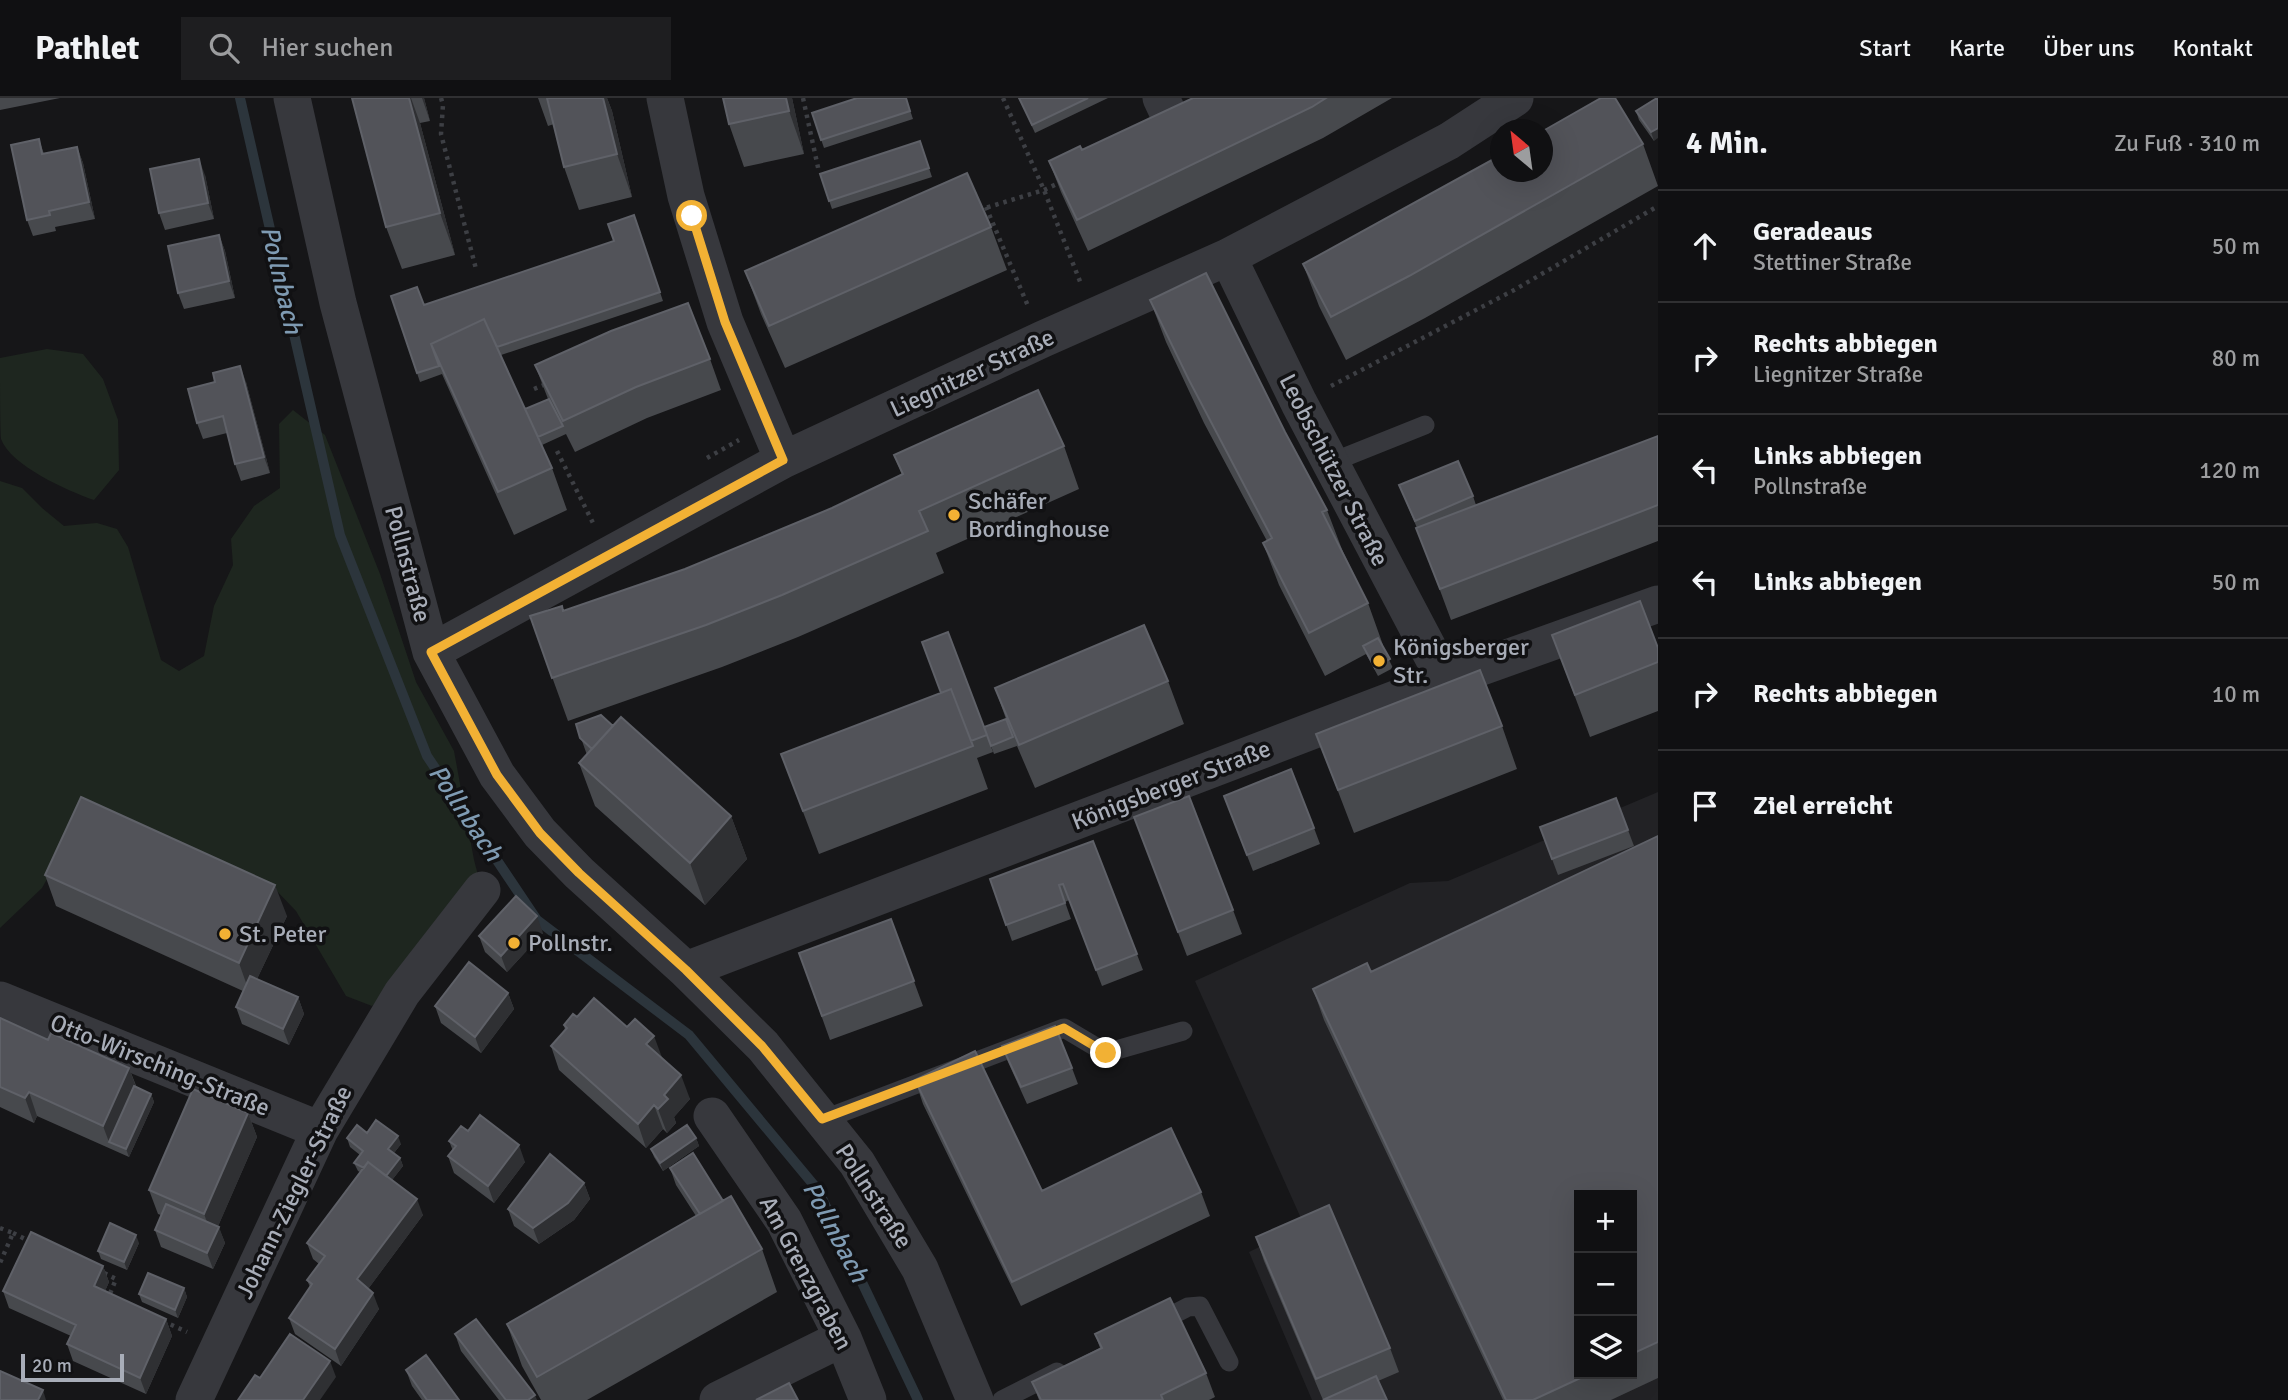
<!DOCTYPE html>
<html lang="de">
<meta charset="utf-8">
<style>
:root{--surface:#101012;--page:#1e1e20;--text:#f1f3f6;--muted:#9c9d9f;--line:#303032}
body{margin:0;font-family:Signika,sans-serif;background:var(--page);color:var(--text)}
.controls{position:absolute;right:21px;bottom:21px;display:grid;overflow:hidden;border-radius:0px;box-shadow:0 7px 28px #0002}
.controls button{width:63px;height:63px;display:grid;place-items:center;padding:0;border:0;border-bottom:2px solid var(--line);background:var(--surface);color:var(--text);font:35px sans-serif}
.compass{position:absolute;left:1490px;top:21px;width:63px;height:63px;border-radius:50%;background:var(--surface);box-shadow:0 7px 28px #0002;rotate:331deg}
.scale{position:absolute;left:21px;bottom:18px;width:103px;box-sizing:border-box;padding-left:7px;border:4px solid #a8adb8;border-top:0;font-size:19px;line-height:24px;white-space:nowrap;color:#a8adb8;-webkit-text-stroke:5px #111113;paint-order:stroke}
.stop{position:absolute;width:21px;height:21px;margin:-16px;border:5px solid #f2b134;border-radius:50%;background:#fff}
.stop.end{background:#f2b134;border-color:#fff;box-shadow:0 2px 7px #0008}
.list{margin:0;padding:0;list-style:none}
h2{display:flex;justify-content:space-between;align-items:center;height:91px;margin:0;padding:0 28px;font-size:30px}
h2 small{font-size:23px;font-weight:400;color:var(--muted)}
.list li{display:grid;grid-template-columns:46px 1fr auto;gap:21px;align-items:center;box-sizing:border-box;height:112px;padding:0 28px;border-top:2px solid var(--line)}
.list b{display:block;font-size:26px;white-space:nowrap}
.list p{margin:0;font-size:23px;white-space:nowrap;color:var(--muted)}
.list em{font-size:23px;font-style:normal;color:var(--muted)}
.icon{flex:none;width:38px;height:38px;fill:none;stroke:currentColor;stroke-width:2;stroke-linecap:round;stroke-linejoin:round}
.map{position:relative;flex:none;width:1658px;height:1302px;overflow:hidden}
header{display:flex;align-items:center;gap:42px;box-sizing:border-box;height:98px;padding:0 35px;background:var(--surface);border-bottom:2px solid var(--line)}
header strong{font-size:33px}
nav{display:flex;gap:38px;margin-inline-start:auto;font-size:24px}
.search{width:490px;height:63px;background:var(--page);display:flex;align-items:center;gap:18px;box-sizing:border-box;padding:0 24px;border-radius:0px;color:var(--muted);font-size:26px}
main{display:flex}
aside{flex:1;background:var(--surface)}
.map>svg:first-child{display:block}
.built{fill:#222225;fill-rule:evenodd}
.green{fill:#1e261f}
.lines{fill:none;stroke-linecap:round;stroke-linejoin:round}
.stream{stroke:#2c353c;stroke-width:10}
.path{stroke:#3d3f44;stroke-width:4.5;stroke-dasharray:3.5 5;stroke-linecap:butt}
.service{stroke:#37383d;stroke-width:19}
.minor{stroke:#37383d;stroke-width:37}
.wall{fill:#47494d;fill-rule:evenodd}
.shaded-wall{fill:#2f3033}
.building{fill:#525359;stroke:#5f6168;stroke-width:2}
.route{stroke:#f2b134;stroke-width:9}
.poi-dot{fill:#f2b134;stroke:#111113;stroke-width:2.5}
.labels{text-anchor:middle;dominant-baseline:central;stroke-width:7;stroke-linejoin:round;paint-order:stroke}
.street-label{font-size:24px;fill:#a8adb8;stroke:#111113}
.poi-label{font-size:24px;fill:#a8adb8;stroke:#111113;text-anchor:start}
.water-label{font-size:26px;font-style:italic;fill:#7f9bb3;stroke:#111113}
</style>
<header>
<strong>Pathlet</strong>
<div class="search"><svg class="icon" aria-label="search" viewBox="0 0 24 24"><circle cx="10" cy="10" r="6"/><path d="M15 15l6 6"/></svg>Hier suchen</div>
<nav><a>Start</a><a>Karte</a><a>Über uns</a><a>Kontakt</a></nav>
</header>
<main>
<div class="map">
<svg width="1658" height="1302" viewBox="0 0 1658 1302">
<rect width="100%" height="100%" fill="#161618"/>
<path class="built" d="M1658 694V1302H1312L1249 1154 1304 1127 1195 883 1410 785 1448 783ZM1579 1097H1632V1276H1579Z"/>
<path class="green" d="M47 251 83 256 103 281 118 322 119 372 94 402C68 393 11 368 1 341 0 329 0 276 0 260Z
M293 312 325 337 380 476 416 584 454 653 474 762 482 792 396 888 372 908 346 898 296 813 272 788 250 775 215 763 66 747 42 790 0 830V383L22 390 42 410 64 428 97 425 117 431 128 449 161 562 179 573 204 558 214 508 233 467 231 441 254 408 280 390 279 326Z"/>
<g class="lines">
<path class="stream" d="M240 0 340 437 427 658 537 822 689 937 818 1092 918 1302"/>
<path class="path" d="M441 0 443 7 441 36 476 171
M803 0 819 74
M1003 0 1044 92 1081 186
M986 109 1028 208
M979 112 1044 92 1063 83
M1331 288 1516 191 1658 108
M534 291 546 286
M557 353 594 427
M707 360 739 342
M0 1130 13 1135 0 1165
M13 1135 31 1144
M104 1175 116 1181 109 1198
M163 1223 187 1234"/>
<path class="service" d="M1330 365 1425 327
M822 1022 1064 930 1106 955 1183 933
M1153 1227 1188 1209 1200 1208 1229 1264
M1002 1302 1057 1274"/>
<path class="minor" d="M292 0 338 205 431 554 497 677 540 735 579 775 686 872 763 948 857 1065 920 1171 975 1302
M665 0 686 98 725 224 783 362
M1161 0 1176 32
M1228 159 1299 305 1445 582
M431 554 783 362 1043 241 1228 159 1449 43 1515 0
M686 872 1445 582 1658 506
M0 902 320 1032
M712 1018 784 1123 843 1240 868 1302
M194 1302 320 1032 402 895 482 792
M718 1302 843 1240"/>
</g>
<path class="wall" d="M0 0H60L0 12Z
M352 0H424L430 23 420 25 455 157 402 171 386 129Z
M538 0H607L612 13 632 99 579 112 564 69 554 26 548 28Z
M723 0H792L804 56 744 69 729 26Z
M906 0 913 21 824 50 812 15Z
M1019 0H1108L1035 35Z
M1193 0H1392L1323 40 1088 153 1061 94 1049 63 1082 52Z
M1657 0 1654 43 1639 22 1636 13Z
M39 41 44 56 77 49 83 65 95 121 55 129 56 133 33 138 27 122Z
M920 43 932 79 832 111 820 76Z
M1643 46 1658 88 1425 220 1346 262 1319 208 1303 166Z
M205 77 214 121 165 132 159 115Z
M634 117 663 203 501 257 525 311 548 301 535 267 710 261 721 292 647 320 575 354 566 336 542 347 552 370 567 412 514 437 442 276 420 284 391 198 424 207 614 143Z
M991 129 1007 172 785 270 761 216 745 173Z
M219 137 225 153 235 200 184 211 178 195Z
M1150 202 1285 334 1327 412 1343 454 1368 505 1383 547 1382 548 1393 570 1378 578 1366 556 1325 578 1279 487 1263 445 1267 443 1204 325 1166 244Z
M246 284 270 375 241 383 235 366 227 335 203 341 197 325Z
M1658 338V443L1451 522 1417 430 1399 387 1473 398 1476 407 1458 414Z
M1064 348 1079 391 936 455 944 475 798 539 722 569 568 623 530 518 564 513 685 471 832 410 902 377 894 357Z
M948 534 993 654 977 660 988 691 819 756 781 656 941 595Z
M1552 537 1658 550V613L1590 639Z
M1168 583 1184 626 1035 690 1017 648 994 656 984 629 1006 621 995 590Z
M576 626 613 628 731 718 747 761 705 807 595 708 579 665 587 657Z
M1502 628 1517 671 1354 735 1316 636Z
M1224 698 1314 730 1320 746 1253 773Z
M1616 700 1634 748 1558 777 1540 729Z
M1658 738V1280L1611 1302H1503L1324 922 1313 891 1371 874ZM1632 1097V1276H1579Z
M1093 743 1143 872 1102 888 1069 802 1065 804 1071 821 1012 843 990 781Z
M1143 743 1233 812 1242 836 1187 858Z
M45 777 287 818 257 881 298 899 304 916 289 947 242 926 236 909 243 893 56 808Z
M891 821 923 908 830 942 799 855Z
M543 835 507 874 485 854 479 838Z
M508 895 514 911 481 955 441 925 435 908Z
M0 920 48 942 129 970 137 990 151 996 154 1004 129 1059 37 1018 34 1025 0 1009Z
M564 927 662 960 690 1001 674 1019 676 1025 667 1035 663 1031 646 1050 559 972 551 948 565 932Z
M1002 948 1072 970 1078 986 1027 1006 1008 964Z
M915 982 1042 1093 1201 1094 1210 1118 1021 1208 923 1006Z
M248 1015 257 1039 218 1128 225 1145 213 1171 161 1149 155 1132 161 1117 158 1116 149 1092Z
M468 1033 525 1064 494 1105 454 1075 448 1058 453 1053 449 1043Z
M347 1040 401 1046 394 1055 400 1060 403 1068 392 1082 423 1117 368 1191 379 1211 341 1268 295 1236 289 1220 310 1189 307 1182 319 1166 313 1161 307 1145 360 1074 358 1073 354 1065 360 1057 350 1049Z
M696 1040 699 1048 663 1073 654 1059 651 1051Z
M670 1070 723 1103 762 1151 777 1194 587 1302H541L522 1268 507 1226 696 1118 676 1087Z
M584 1085 590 1101 574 1122 539 1146 514 1128 508 1111Z
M1256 1139 1390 1250 1399 1274 1378 1283 1323 1302 1264 1163Z
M139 1145 127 1172 101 1161 98 1153Z
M103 1168 109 1184 105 1193 166 1221 172 1238 146 1296 73 1263 67 1246 71 1238 9 1210 3 1193Z
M184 1190 187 1199 178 1220 142 1204 139 1196Z
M455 1236 537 1302H499L461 1253Z
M1095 1236 1206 1275 1215 1299 1209 1302H1039L1032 1284 1100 1250Z
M406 1272 459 1302H422L412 1288Z"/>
<path class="shaded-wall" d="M409 0H411L420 25 455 157 440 115Z
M422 0H424L430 23Z
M603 0H607L612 13 632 99 617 56Z
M786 0H792L804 56 789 13Z
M1658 30V40L1654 43 1651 34Z
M77 49 83 65 95 121 89 104Z
M199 61 205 77 214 121 208 105Z
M219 137 225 153 235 200 229 183Z
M240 268 246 284 270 375 264 359Z
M731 718 747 761 705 807 690 765Z
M275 787 287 818 250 896 239 865Z
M537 818 543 835 507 874 501 858Z
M508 895 514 911 481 955 475 939Z
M298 899 304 916 289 947 283 931Z
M654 938 663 962 646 946Z
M129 970 138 994 109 1044 103 1028Z
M681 977 690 1001 674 1019 676 1025 667 1035 658 1011 664 997Z
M29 994 37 1018 34 1025 25 1000Z
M151 996 154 1004 129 1059 126 1051Z
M654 1007 663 1031 646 1050 638 1026Z
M248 1015 257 1039 213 1140 204 1116Z
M398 1038 401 1046 391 1059 388 1051Z
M696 1040 699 1048 663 1073 660 1065Z
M519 1047 525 1064 494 1105 488 1088Z
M400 1060 403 1068 386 1090 383 1082Z
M584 1085 590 1101 574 1122 539 1146 533 1130Z
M417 1101 423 1117 363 1198 357 1181Z
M219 1129 225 1145 213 1171 207 1155Z
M136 1137 139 1145 127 1172 124 1164Z
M103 1168 109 1184 100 1204 94 1188Z
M184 1190 187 1199 178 1220 175 1212Z
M373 1195 379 1211 341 1268 335 1251Z
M166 1221 172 1238 146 1296 140 1280Z
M330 1263 336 1279 320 1302H303Z
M43 1292 46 1302H38Z
M535 1297 537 1302H528Z"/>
<path class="building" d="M352 0H409L440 115 386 129Z
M547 0H603L617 56 564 69Z
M723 0H786L789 13 729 26Z
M857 0H906L910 13 821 42 812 15Z
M1019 0H1088L1032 27Z
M1193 0H1326L1312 9 1077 122 1049 63 1080 48 1082 52Z
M1601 0H1615L1643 46 1409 178 1331 219 1303 166 1501 57V74H1543V33Z
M1657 0H1658V30L1651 34 1636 13Z
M39 41 42 56 77 49 89 104 49 113 50 117 27 122 11 47Z
M920 43 929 70 829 103 820 76Z
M199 61 208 105 159 115 150 71Z
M967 75 991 129 769 228 745 173Z
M634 117 660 194 497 249 484 221 431 246 439 268 417 275 391 198 417 189 424 207 614 143 608 126Z
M219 137 229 183 178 195 168 148Z
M1206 175 1285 334 1327 412 1322 414 1368 505 1309 535 1263 445 1272 440 1189 282 1150 202Z
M688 205 710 261 636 289 563 323 535 267 611 233Z
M484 221 552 370 498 394 431 246Z
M240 268 264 359 235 366 223 318 197 325 188 291 215 284 213 275Z
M1038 292 1064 348 919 413 928 433 782 497 706 527 552 580 530 518 562 508 563 513 685 471 832 410 903 376 894 357Z
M549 301 563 328 538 339 525 311Z
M1658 338V407L1440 491 1416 430Z
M1458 363 1473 398 1415 423 1399 387Z
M1640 503 1658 550V564L1575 597 1552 537Z
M1144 527 1168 583 1019 647 995 590Z
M948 534 987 637 971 643 951 591 941 595 922 544Z
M1378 540 1390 561 1375 570 1363 548Z
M1480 572 1502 628 1338 692 1316 636Z
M951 591 973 648 803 713 781 656Z
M601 617 613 628 592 651 580 640 576 626Z
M621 619 731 718 690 765 579 665Z
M1006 621 1013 639 991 648 984 629Z
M1291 671 1314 730 1247 757 1224 698Z
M1189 698 1233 812 1178 834 1134 719Z
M81 699 275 787 239 865 45 777Z
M1616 700 1628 732 1552 761 1540 729Z
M1658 738V1244L1632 1256V1097H1579V1276H1589L1533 1302H1506L1313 891 1367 865 1371 874Z
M1093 743 1137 856 1096 872 1063 786 1059 787 1065 805 1006 827 990 781Z
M516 798 537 818 501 858 479 838Z
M891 821 914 883 822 918 799 855Z
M469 864 508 895 475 939 435 908Z
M250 878 298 899 283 931 236 909Z
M594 900 627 929 635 921 654 938 646 946 681 977 664 997 668 1001 658 1011 654 1007 638 1026 551 948 567 930 564 927 573 916 577 919Z
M0 920 48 942 51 935 129 970 103 1028 29 994 25 1000 0 989Z
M1055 928 1072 970 1021 989 1002 948Z
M975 953 1042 1093 1171 1030 1201 1094 1012 1184 915 982Z
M134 988 151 996 126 1051 109 1044Z
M193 991 248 1015 204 1116 149 1092Z
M480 1017 519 1047 488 1088 448 1058 456 1048 449 1043 461 1028 468 1033Z
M376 1022 398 1038 388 1051 400 1060 386 1078 368 1064 364 1070 354 1065 363 1053 347 1040 357 1027 367 1035Z
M687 1027 696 1040 660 1065 651 1051Z
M693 1055 723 1103 700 1116 670 1070Z
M550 1056 584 1085 568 1105 533 1130 508 1111Z
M368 1064 417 1101 357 1181 373 1195 335 1251 289 1220 312 1186 307 1182 325 1158 307 1145Z
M731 1098 762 1151 537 1279 507 1226Z
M166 1106 219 1129 207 1155 155 1132Z
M1329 1107 1390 1250 1316 1281 1256 1139Z
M110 1125 136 1137 124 1164 98 1153Z
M31 1134 103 1168 94 1188 166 1221 140 1280 67 1246 76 1227 3 1193Z
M148 1175 184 1190 175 1212 139 1196Z
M1170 1200 1206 1275 1161 1297 1163 1302H1041L1032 1284 1102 1250 1095 1236Z
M476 1221 535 1297 528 1302H506L455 1236Z
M290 1236 330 1263 303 1302H238L255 1277 260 1280Z
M426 1257 459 1302H427L406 1272Z
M0 1273 43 1292 38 1302H0Z
M1376 1278 1387 1302H1323Z
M789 1285 798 1302H756Z"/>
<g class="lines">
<path class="route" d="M692 118 725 224 783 362 431 554 497 677 540 735 579 775 686 872 762 948 822 1021 1064 930 1106 955"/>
</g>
<g class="poi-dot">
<circle cx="954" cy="417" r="7"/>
<circle cx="1379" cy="563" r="7"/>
<circle cx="225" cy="836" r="7"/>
<circle cx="514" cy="845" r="7"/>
</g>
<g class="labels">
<g class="street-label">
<text transform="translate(972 275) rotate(-25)">Liegnitzer Straße</text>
<text transform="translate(1334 372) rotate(63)">Leobschützer Straße</text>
<text transform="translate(408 466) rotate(75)">Pollnstraße</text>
<text transform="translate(1171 687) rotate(-21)">Königsberger Straße</text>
<text transform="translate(160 967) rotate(22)">Otto-Wirsching-Straße</text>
<text transform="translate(294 1094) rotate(-64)">Johann-Ziegler-Straße</text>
<text transform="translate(874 1098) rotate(57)">Pollnstraße</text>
<text transform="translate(806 1175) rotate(62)">Am Grenzgraben</text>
</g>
<g class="poi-label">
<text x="968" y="403">Schäfer<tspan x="968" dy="28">Bordinghouse</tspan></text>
<text x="1393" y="549">Königsberger<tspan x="1393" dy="28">Str.</tspan></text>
<text x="239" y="836">St. Peter</text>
<text x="528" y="845">Pollnstr.</text>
</g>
<g class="water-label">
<text transform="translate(281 182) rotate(77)">Pollnbach</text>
<text transform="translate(465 715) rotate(56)">Pollnbach</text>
<text transform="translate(835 1134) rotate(62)">Pollnbach</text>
</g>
</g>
</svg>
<div class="controls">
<button>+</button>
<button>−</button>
<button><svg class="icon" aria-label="layers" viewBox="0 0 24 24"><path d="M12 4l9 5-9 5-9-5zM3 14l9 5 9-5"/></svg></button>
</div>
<svg class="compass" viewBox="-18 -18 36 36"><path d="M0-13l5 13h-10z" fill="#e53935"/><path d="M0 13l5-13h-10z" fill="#9c9d9f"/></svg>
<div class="scale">20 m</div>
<div class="stop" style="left:692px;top:118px"></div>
<div class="stop end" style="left:1106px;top:955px"></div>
</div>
<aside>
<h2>4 Min.<small>Zu Fuß · 310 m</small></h2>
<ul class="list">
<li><svg class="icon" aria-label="ahead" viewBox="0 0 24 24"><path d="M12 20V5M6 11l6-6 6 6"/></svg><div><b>Geradeaus</b><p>Stettiner Straße</p></div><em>50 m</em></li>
<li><svg class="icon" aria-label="right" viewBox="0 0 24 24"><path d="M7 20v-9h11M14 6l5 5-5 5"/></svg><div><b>Rechts abbiegen</b><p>Liegnitzer Straße</p></div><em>80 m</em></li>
<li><svg class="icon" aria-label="left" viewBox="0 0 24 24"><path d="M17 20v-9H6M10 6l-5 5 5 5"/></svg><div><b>Links abbiegen</b><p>Pollnstraße</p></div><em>120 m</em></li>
<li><svg class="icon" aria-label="left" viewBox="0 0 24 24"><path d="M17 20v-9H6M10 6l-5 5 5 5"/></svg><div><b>Links abbiegen</b></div><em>50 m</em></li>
<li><svg class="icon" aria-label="right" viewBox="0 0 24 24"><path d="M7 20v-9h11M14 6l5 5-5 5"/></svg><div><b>Rechts abbiegen</b></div><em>10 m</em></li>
<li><svg class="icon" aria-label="arrive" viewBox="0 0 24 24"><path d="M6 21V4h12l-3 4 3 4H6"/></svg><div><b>Ziel erreicht</b></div></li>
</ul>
</aside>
</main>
